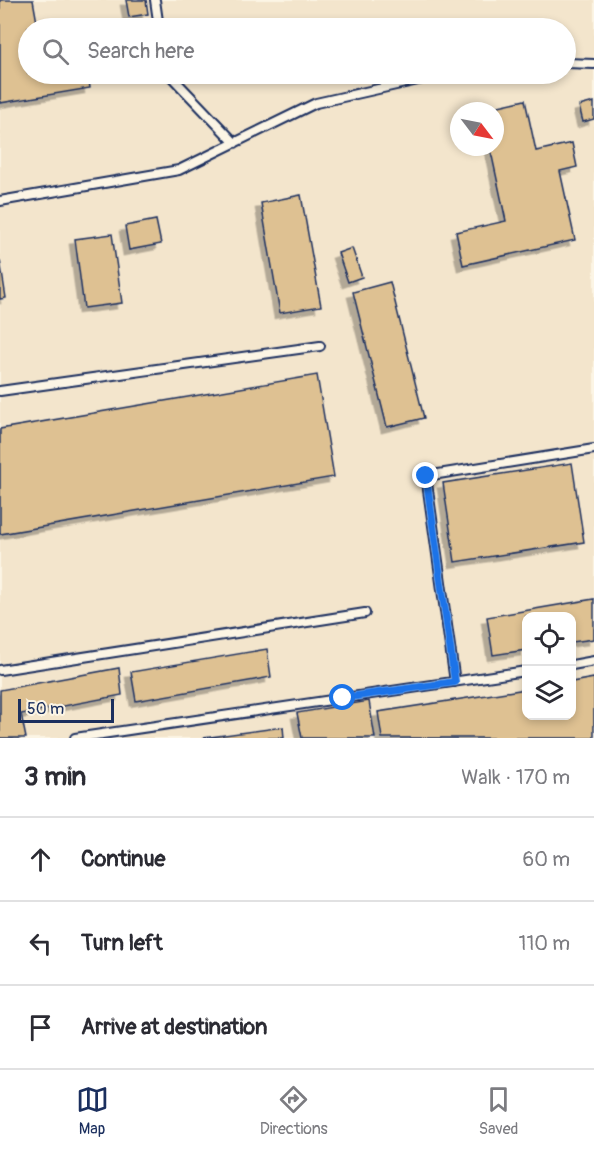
<!DOCTYPE html>
<meta charset="utf-8">
<style>
:root{--surface:#fff;--page:#f2f2f3;--text:#2b2b33;--muted:#7c7c81;--line:#e1e1e2;--accent:#1b2f5e}
body{margin:0;font-family:Pangolin,sans-serif;background:var(--page);color:var(--text)}
.controls{position:absolute;right:18px;bottom:18px;display:grid;overflow:hidden;border-radius:12px;box-shadow:0 3px 9px #0003}
.controls button{width:54px;height:54px;display:grid;place-items:center;padding:0;border:0;border-bottom:2px solid var(--line);background:var(--surface);color:var(--text);font:30px sans-serif}
.compass{position:absolute;left:450px;top:102px;width:54px;height:54px;border-radius:50%;background:var(--surface);box-shadow:0 3px 9px #0003;rotate:122deg}
.scale{position:absolute;left:18px;bottom:15px;width:96px;box-sizing:border-box;padding-left:6px;border:3px solid #1b2f5e;border-top:0;font-size:16px;line-height:21px;white-space:nowrap;color:#1b2f5e;-webkit-text-stroke:4px #fcf5e5;paint-order:stroke}
.stop{position:absolute;width:18px;height:18px;margin:-14px;border:4px solid #1a73e8;border-radius:50%;background:#fff}
.stop.end{background:#1a73e8;border-color:#fff;box-shadow:0 2px 6px #0008}
.list{margin:0;padding:0;list-style:none}
h2{display:flex;justify-content:space-between;align-items:center;height:78px;margin:0;padding:0 24px;font-size:26px}
h2 small{font-size:20px;font-weight:400;color:var(--muted)}
.list li{display:grid;grid-template-columns:39px 1fr auto;gap:18px;align-items:center;box-sizing:border-box;height:84px;padding:0 24px;border-top:2px solid var(--line)}
.list b{display:block;font-size:22px;white-space:nowrap}
.list em{font-size:20px;font-style:normal;color:var(--muted)}
.icon{flex:none;width:33px;height:33px;fill:none;stroke:currentColor;stroke-width:2;stroke-linecap:round;stroke-linejoin:round}
.map{position:relative;flex:none;width:594px;height:738px;overflow:hidden}
.search{position:absolute;background:var(--surface);box-shadow:0 3px 9px #0003;left:18px;right:18px;top:18px;height:66px;display:flex;align-items:center;gap:15px;box-sizing:border-box;padding:0 21px;border-radius:33px;color:var(--muted);font-size:22px}
.sheet{height:330px;background:var(--surface)}
nav{display:flex;justify-content:space-around;align-items:center;box-sizing:border-box;height:84px;border-top:2px solid var(--line);background:var(--surface);font-size:16px;color:var(--muted)}
nav a{display:grid;justify-items:center;gap:3px}
nav .on{color:var(--accent)}
.map>svg:first-child{display:block}
.built{fill:#f3e5cc;fill-rule:evenodd}
.building{fill:#dec192;stroke:#1b2f5e;stroke-width:1.5;filter:url(#shadow)}
.lines{fill:none;stroke-linecap:round;stroke-linejoin:round}
.service-casing{stroke:#1b2f5e;stroke-width:12}
.service{stroke:#fcf5e5;stroke-width:8}
.route{stroke:#1a73e8;stroke-width:8}
</style>
<div class="map">
<svg width="594" height="738" viewBox="0 0 594 738">
<defs>
<filter id="shadow"><feDropShadow dx="-5.5" dy="5.5" stdDeviation="0" flood-color="#0004"/></filter>
</defs>
<rect width="100%" height="100%" fill="#fcf5e5"/>
<filter id="ink" filterUnits="userSpaceOnUse"><feTurbulence type="fractalNoise" baseFrequency=".0167" numOctaves="2"/><feDisplacementMap in="SourceGraphic" scale="12" xChannelSelector="R" yChannelSelector="G"/><feConvolveMatrix kernelMatrix="1 2 1 2 8 2 1 2 1" color-interpolation-filters="sRGB"/></filter>
<g filter="url(#ink)">
<path class="built" d="M0 0H594V738H0ZM28 28H566V74H28ZM459 111H495V147H459ZM526 616H572V716H526Z"/>
<path class="building" d="M0 0H33L38 28H28V74H88L90 88 0 103Z
M126 0H146L148 14 129 17Z
M525 100 536 151 572 143 577 167 560 171 575 240 463 265 456 232 506 221 490 147H495V111L481 110Z
M594 102V119L583 122 579 106Z
M301 195 321 306 280 313 261 203Z
M156 220 161 244 129 250 125 226Z
M112 234 122 303 84 308 75 239Z
M352 248 362 277 348 282 338 253Z
M0 260 6 298 0 299Z
M390 282 424 418 387 427 353 292Z
M317 375 334 477 0 534V429Z
M572 463 584 542 455 562 443 483Z
M594 599V639L572 642V616H526V650L493 655 487 617Z
M267 649 271 677 136 701 131 672Z
M119 668 122 695 21 714 26 738H0V690Z
M594 678V738H382L378 712 526 689V716H572V682Z
M369 701 375 738H302L297 713Z
M283 727 284 738H203Z"/>
<g class="lines">
<g class="service-casing">
<path id="service" d="M155 0 159 28
M566 63 594 64
M169 74 235 143
M0 201 179 170 316 103 445 74
M0 391 320 346
M572 665 594 661
M0 670 365 613
M455 682 426 476 594 449
M75 738 526 671"/>
</g>
<use href="#service" class="service"/>
</g>
</g>
<g class="lines" filter="url(#ink)">
<path class="route" d="M343 698 455 682 426 476"/>
</g>
</svg>
<div class="controls">
<button><svg class="icon" aria-label="locate" viewBox="0 0 24 24"><circle cx="12" cy="12" r="6"/><path d="M12 2v4M12 18v4M2 12h4M18 12h4"/></svg></button>
<button><svg class="icon" aria-label="layers" viewBox="0 0 24 24"><path d="M12 4l9 5-9 5-9-5zM3 14l9 5 9-5"/></svg></button>
</div>
<svg class="compass" viewBox="-18 -18 36 36"><path d="M0-13l5 13h-10z" fill="#e53935"/><path d="M0 13l5-13h-10z" fill="#7c7c81"/></svg>
<div class="scale">50 m</div>
<div class="stop" style="left:343px;top:698px"></div>
<div class="stop end" style="left:426px;top:476px"></div>
<div class="search"><svg class="icon" aria-label="search" viewBox="0 0 24 24"><circle cx="10" cy="10" r="6"/><path d="M15 15l6 6"/></svg>Search here</div>
</div>
<section class="sheet">
<h2>3 min<small>Walk · 170 m</small></h2>
<ul class="list">
<li><svg class="icon" aria-label="ahead" viewBox="0 0 24 24"><path d="M12 20V5M6 11l6-6 6 6"/></svg><div><b>Continue</b></div><em>60 m</em></li>
<li><svg class="icon" aria-label="left" viewBox="0 0 24 24"><path d="M17 20v-9H6M10 6l-5 5 5 5"/></svg><div><b>Turn left</b></div><em>110 m</em></li>
<li><svg class="icon" aria-label="arrive" viewBox="0 0 24 24"><path d="M6 21V4h12l-3 4 3 4H6"/></svg><div><b>Arrive at destination</b></div></li>
</ul>
</section>
<nav>
<a class="on"><svg class="icon" aria-label="map" viewBox="0 0 24 24"><path d="M3 6l6-2 6 2 6-2v14l-6 2-6-2-6 2zM9 4v14M15 6v14"/></svg>Map</a>
<a><svg class="icon" aria-label="directions" viewBox="0 0 24 24"><path d="M12 3l9 9-9 9-9-9zM9 14v-3h6M13 9l2 2-2 2"/></svg>Directions</a>
<a><svg class="icon" aria-label="saved" viewBox="0 0 24 24"><path d="M7 4h10v16l-5-4-5 4z"/></svg>Saved</a>
</nav>
